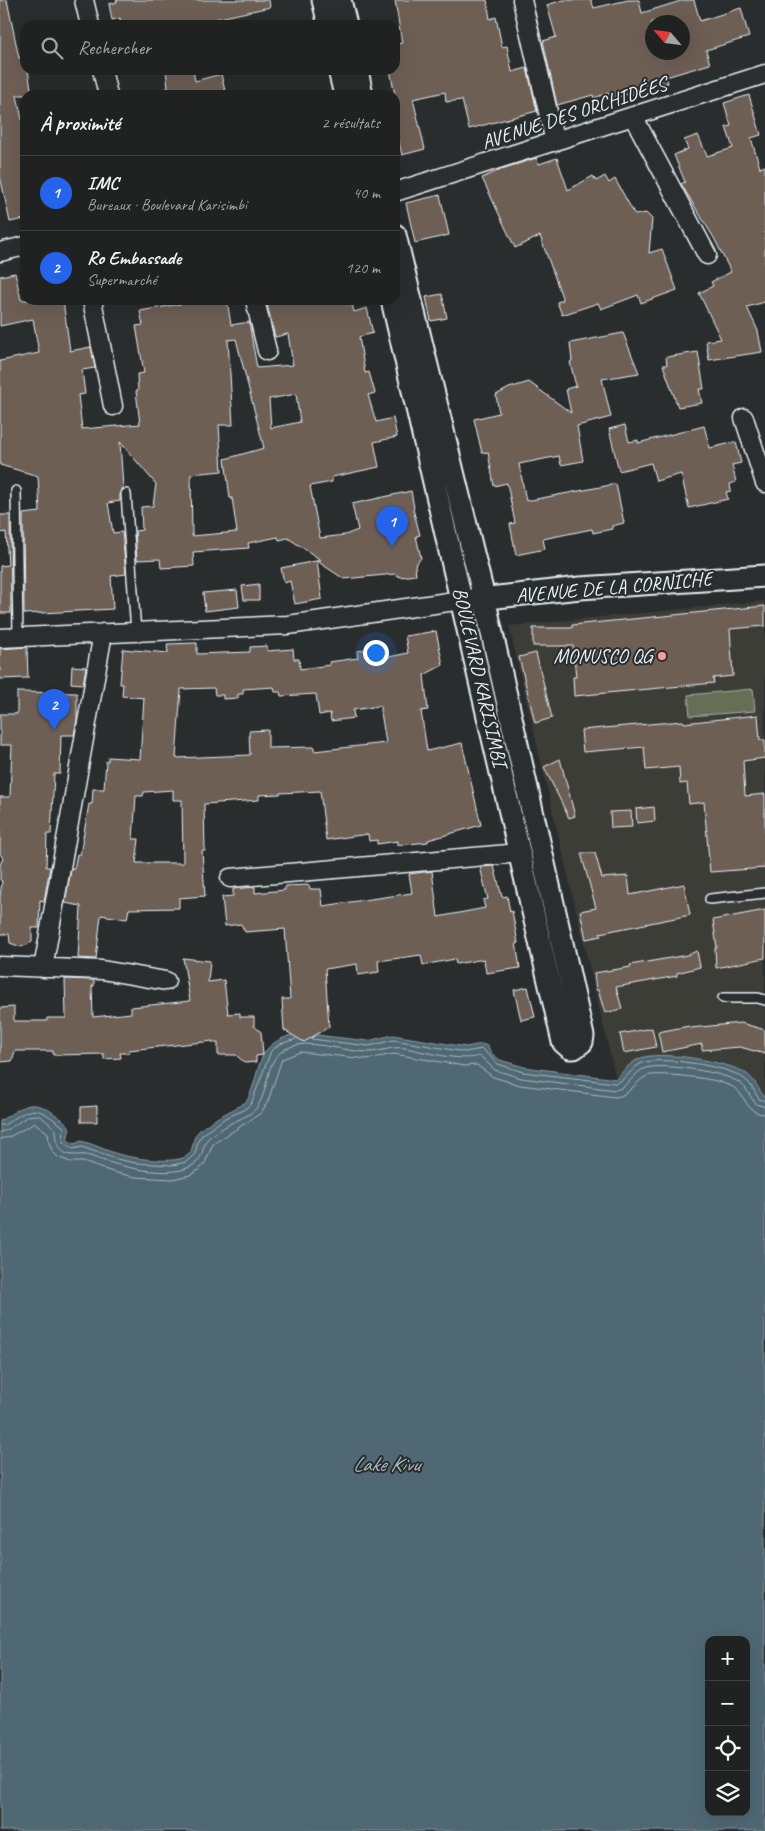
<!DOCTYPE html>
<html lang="fr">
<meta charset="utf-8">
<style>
:root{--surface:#202222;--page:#2d2f2f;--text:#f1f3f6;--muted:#a2a4a5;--line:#3d3f40;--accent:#2563eb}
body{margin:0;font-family:Caveat,sans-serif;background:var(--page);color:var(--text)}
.controls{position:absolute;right:15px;bottom:15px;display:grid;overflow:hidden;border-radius:10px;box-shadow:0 5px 20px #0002}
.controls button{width:45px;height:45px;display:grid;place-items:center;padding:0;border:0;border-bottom:1px solid var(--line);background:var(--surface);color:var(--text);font:25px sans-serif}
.compass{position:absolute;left:645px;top:15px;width:45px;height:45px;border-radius:50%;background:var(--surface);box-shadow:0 5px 20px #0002;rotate:298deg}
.you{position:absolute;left:375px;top:652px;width:18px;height:18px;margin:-12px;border:4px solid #fff;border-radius:50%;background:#1a73e8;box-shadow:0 0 0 8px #1a73e833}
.badge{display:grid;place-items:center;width:32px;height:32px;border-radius:50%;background:var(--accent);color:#fff;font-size:16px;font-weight:700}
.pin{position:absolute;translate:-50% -41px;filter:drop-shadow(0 1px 2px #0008)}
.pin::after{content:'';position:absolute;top:26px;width:18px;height:15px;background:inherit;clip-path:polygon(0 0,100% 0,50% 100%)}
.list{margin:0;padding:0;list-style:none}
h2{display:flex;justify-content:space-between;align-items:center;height:65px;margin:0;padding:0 20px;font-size:21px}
h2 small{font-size:16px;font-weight:400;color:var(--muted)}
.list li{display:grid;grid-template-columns:32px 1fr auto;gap:15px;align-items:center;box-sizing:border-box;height:75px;padding:0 20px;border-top:1px solid var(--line)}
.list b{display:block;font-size:19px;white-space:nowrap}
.list p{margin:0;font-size:16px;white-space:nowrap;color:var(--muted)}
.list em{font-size:16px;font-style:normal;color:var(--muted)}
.icon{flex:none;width:28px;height:28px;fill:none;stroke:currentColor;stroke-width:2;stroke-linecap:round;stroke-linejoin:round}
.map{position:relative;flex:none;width:765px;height:1831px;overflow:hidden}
.search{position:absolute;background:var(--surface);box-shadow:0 5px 20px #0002;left:20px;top:20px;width:380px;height:55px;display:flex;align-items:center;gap:12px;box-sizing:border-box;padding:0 18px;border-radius:15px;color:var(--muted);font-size:19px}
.panel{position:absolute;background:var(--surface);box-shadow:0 5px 20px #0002;left:20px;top:90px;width:380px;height:215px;border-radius:15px}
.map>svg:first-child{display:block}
.built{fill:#3e3c39}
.green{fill:#666e54;stroke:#a7b0a6}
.water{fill:#4f6773;stroke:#8c9ea8;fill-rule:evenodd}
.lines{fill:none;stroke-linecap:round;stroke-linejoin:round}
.shore{stroke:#abbac3;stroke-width:1}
.building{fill:#6e5f54;stroke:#e8f1f8;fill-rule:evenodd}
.service-casing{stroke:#e8f1f8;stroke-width:12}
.minor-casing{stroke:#e8f1f8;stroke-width:21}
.tertiary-casing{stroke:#e8f1f8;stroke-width:25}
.service{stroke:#2a2d2e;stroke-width:9}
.minor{stroke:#2a2d2e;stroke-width:18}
.tertiary{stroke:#2a2d2e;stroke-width:21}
.poi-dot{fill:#ff9aa2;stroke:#2a2d2e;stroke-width:2}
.labels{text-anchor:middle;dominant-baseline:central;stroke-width:4;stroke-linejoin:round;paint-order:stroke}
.street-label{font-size:20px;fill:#e8f1f8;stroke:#2a2d2e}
.poi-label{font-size:20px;fill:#e8f1f8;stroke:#2a2d2e;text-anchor:end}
.water-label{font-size:21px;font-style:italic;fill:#abbac3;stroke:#2a2d2e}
</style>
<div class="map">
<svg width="765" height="1831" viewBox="0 0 765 1831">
<rect width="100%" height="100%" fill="#2a2d2e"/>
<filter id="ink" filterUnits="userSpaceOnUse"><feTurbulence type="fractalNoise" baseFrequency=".02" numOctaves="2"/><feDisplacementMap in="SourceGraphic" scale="10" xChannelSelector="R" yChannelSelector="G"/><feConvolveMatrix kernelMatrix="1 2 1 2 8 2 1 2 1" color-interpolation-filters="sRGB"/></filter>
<g filter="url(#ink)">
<path class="built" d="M765 601V1098L755 1081 743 1071 720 1062 699 1059 655 1056 629 1066 616 1079 509 626Z"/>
<path class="green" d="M753 689 755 711 690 716 688 695Z"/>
<path class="water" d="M298 1033 368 1041 393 1035 466 1047 482 1044 487 1046 492 1054 500 1060 524 1067 616 1079C623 1071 630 1063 639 1059 657 1049 731 1062 747 1074 755 1080 759 1090 765 1098V1831H0V1121C23 1107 31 1096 56 1115 61 1119 67 1122 70 1128L67 1140 75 1144 81 1141C97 1145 110 1153 126 1156 140 1159 175 1164 187 1156 195 1150 191 1139 198 1132 212 1118 231 1112 247 1101 264 1066 252 1045 298 1033ZM709 1640H746V1812H709Z"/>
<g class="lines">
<path class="shore" d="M311 1039 369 1046 394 1040 465 1052 482 1049 498 1064 523 1072 615 1083C626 1081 632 1067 642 1063 661 1056 728 1066 743 1078 751 1083 754 1091 759 1099L765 1101
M0 1125H4C35 1105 35 1105 64 1127L63 1142 73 1149 82 1147 116 1159 136 1163 173 1165 186 1162 195 1154 198 1141 202 1135 225 1118 242 1111 251 1104 271 1051 280 1044 296 1039
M0 1132C13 1131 24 1113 37 1115 43 1117 51 1125 56 1130 57 1142 58 1156 76 1155 82 1155 84 1154 90 1156 114 1165 174 1182 196 1163 205 1155 201 1142 212 1135 218 1132 222 1128 228 1125 237 1119 250 1117 257 1107 273 1084 261 1053 297 1045 315 1041 348 1052 368 1052 381 1052 392 1046 405 1048 427 1052 459 1062 480 1056L495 1070 521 1078 615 1090C629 1088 633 1072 646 1068 664 1063 725 1072 740 1083 747 1088 750 1097 756 1104L765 1107
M0 1139 9 1137 35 1123 48 1133 49 1143 53 1152 58 1157 70 1162H83L113 1172 135 1177 173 1179 190 1175 199 1170 205 1163 213 1144 261 1113 268 1101 282 1059 300 1052 367 1059 394 1054 464 1066 477 1065 493 1077 520 1085 615 1097C630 1096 634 1082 647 1076 657 1072 708 1078 720 1082 725 1084 733 1086 737 1090 747 1100 748 1114 765 1114"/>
</g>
<path class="building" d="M0 0H7L19 58 25 57V70H28L32 95H17L25 134V219L10 222 0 176Z
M116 0H269L270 7 188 25H121L120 18 112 20 109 4 117 2Z
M395 0H487L490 19 496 17 502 47 507 46 512 72 527 68 537 111 469 129 462 100 446 102 445 92 413 99 425 149 402 155 395 125V95L390 70H395V44L402 43Z
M563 0H591L594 8 628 0H639L642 13 684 0H694L700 21 741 8 749 37 706 50 710 64 666 77 668 83 629 96 628 94 610 100 608 93 594 98 593 95 557 105 543 41 556 37 547 5ZM652 22H682V52H652Z
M166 70H193L195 81 221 74 226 95H162L161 90 168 88Z
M749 95 761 135 751 138 760 168 765 166V302L747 307 758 331 762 352 709 360 706 341 721 339 699 293 713 286 711 282 731 272 714 238 681 184 685 182 674 155 688 149 684 140 698 135 707 156 733 148 726 127 731 126 724 103Z
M536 158 539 164 557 158 568 190 593 176 596 181 605 176 609 183 615 179 635 215 646 213 652 219 649 253 662 249 677 290 641 303 638 295 601 309 598 303 562 315 557 302 563 300 540 236 515 248 482 178 502 169Z
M440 195 449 235 415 243 406 203Z
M15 273 21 300H63L70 351 91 347 95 368 82 370 85 394 78 395 82 429 140 424 136 391H138L137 374 144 373 136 326 143 325 140 311 185 303 184 300H227L231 325 249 322 257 368 293 365 288 334 275 337 266 300H351L354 312 367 308 373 333 359 337 365 373 369 372 375 393 368 395 376 422 393 418 397 437 374 442 379 467 332 477V482L310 486 320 538 345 535 358 530 352 504 411 491 414 508 413 509 420 535 416 536 421 558 415 565 416 575 400 577 395 574 344 579 317 561 322 599 295 604 290 581 284 583 281 568 321 560 288 538 279 540 278 537 248 543 249 548 193 552 194 566 161 568 160 559 137 560 135 531 142 530 141 507 153 506 156 484 120 442 123 488 120 492V501L108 503 113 533 122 532 126 574 111 576 113 609 24 614 23 514 40 512 38 476 0 465V361L39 353 33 319 0 326V276ZM236 339 264 448 225 459 230 498H232L237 532 192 536 191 474 222 471 219 425H233L228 340ZM296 394 300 422 271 428 269 399Z
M442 294 447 318 431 321 426 297Z
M623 333 639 373 602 379 611 417 577 426 583 461 561 465 559 456 519 464 526 501 616 484 624 523 612 526V529L593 533 592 529 543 539 545 549 516 555 510 524 515 523 507 483 494 486 488 452 482 453 474 419 499 413 496 395 509 388 529 382 571 413 566 389 576 386 570 362 572 361 570 343Z
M698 352 704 389H699L702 403 678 407 663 365H667L666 357Z
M625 425 629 442 638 440V443L704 426 710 448 736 442 741 463 732 465 736 482 730 484 731 491 726 492 728 499 689 508 681 474 656 481 651 463 619 471 609 429Z
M0 515H10L11 613H0V566L8 565 6 532 0 533Z
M259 584V600H244L242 586Z
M237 590 239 607 205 611 203 593Z
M765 606V626L730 629 733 676 713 678 714 683 574 696 573 677H576L573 646H533V628H572V625Z
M436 631 443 665 424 675 428 710 421 711 427 751 462 743 481 825 428 840V842L398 845V841L377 844V840L369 841 368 834 326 840 320 791 280 793V794L259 795V800L204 804 205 851H202L205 896 179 898V908L129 909 127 919 101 915 96 959 78 958 81 906 65 903 71 869H74L77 854 80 855 89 804H92L93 789H104L106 761H108V757L140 759 144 698 122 696 123 684H120L123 649 168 653 167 644 197 643V654L250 652V647L267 646V651L293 649 294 659H299L300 669 330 665 329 662 358 658 357 651 376 648 379 659 408 653 405 636ZM274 687 275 692H280L281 696 316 694 319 715 330 713 331 721 354 718 353 710 380 706 386 743 314 751V747L268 748V730L249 731 250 755 176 758 181 689 214 688 215 695H223V699L238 698V694H243V689ZM173 790V800H182L183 863H136L139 839H133L136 796H143L144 792Z
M27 647 28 678 0 679V649Z
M536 653 552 718 535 723 519 657Z
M72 666 86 667 83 684 71 683Z
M17 692 77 693V720L74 735H61L60 774H54L51 834H47L46 867H50L44 901 40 900 39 928H32V942L21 947 10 943 9 934H0V897L2 881 0 880V865L3 858 0 854V797H10L12 745H0V714H17Z
M758 715 760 740H765V758L743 761 745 796 765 794V868L710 872 704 802 689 804 687 783 680 784 679 767 646 770 644 747 583 752 581 730 683 721 684 723Z
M560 759 575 816 569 818 544 767Z
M654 807 655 821 637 823 636 809Z
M631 811 632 827 611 828 610 812Z
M581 853H595L602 878 628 876 630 895 684 884 690 915 600 933 601 936 586 939 580 911 596 908Z
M494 866 502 897 507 896 510 912 512 911 518 943H516L520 968 486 973 484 959 456 964 455 959 423 965 421 955 378 961 379 972 358 975 357 964 325 969 329 1027 304 1042 284 1030 282 999H290L285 929 245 932 241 924 225 926 222 897 233 896V889L255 887V893L285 890V886L309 885 310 889H321L323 906 412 893 409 874 432 871 438 917 485 908 483 900 488 899 480 867Z
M765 910V958L716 968 715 948H717L713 920Z
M697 951 700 967 677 973V976L616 987 622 1009 605 1013 598 990H596L594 973 631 967 630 965 687 955Z
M183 958 210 961 208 982 224 980 228 1014 240 1013V1017H254V1026L261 1032 263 1055 256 1056V1062L245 1063 236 1055H218V1043H213V1041L129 1050V1053H120L121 1058 104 1059V1054L53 1055V1051H15L12 1061 0 1062V1008L14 1007V1021H47V1018H66L65 979 94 980V986H92L93 1017 131 1013V1007L190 1001Z
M528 987 535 1017 521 1020 514 990Z
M741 1023 765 1030V1054L740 1047 702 1050V1044L662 1052 658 1032 689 1026 690 1028Z
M652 1028 656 1047 624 1053 620 1034Z
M97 1106V1122H81V1107Z"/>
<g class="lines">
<g class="service-casing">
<path id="service" d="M16 491 18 636
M126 494 136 632
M710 899 765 893
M723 998H758L765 1000"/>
</g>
<g class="minor-casing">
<path id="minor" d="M84 0 90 25
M522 0 555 142
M102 70 108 95
M633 116 707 255
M395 192 765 74
M0 252 25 246
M92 300 113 406
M255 300 267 351
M744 418 765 483
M0 638 288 625 462 600
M230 878 520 853
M0 966 102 970 166 981
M43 968 103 633"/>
</g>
<g class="tertiary-casing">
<path id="tertiary" d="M323 0 329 25
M340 0 346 25
M339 70 345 95
M357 70 362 95
M392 300 563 1042 570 1048H574L582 1042 583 1036 484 598 395 235
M470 600 580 588 765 576"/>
</g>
<use href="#service" class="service"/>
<use href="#minor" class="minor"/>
<use href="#tertiary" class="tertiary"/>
</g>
</g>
<circle class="poi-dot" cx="662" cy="656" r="5"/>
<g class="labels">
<g class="street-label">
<text transform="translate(574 113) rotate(-18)">AVENUE DES ORCHIDÉES</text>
<text transform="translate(614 587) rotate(-5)">AVENUE DE LA CORNICHE</text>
<text transform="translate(480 677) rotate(77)">BOULEVARD KARISIMBI</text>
</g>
<g class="poi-label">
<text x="652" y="656">MONUSCO QG</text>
</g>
<g class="water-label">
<text x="386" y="1464">Lake Kivu</text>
</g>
</g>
</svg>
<div class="controls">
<button>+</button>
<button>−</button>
<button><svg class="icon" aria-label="locate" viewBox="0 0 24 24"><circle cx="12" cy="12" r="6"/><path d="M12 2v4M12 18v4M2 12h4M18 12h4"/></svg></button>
<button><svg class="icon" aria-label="layers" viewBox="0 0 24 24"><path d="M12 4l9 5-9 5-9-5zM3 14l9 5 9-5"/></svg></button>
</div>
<svg class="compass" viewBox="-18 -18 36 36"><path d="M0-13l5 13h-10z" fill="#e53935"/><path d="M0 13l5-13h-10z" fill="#a2a4a5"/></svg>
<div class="you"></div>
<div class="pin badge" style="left:392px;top:547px">1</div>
<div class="pin badge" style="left:54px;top:730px">2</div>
<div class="search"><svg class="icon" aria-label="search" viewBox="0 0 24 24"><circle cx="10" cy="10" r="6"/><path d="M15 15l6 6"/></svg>Rechercher</div>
<section class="panel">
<h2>À proximité<small>2 résultats</small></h2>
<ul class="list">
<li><span class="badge">1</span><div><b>IMC</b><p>Bureaux · Boulevard Karisimbi</p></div><em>40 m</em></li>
<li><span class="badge">2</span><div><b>Ro Embassade</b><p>Supermarché</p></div><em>120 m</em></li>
</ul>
</section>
</div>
